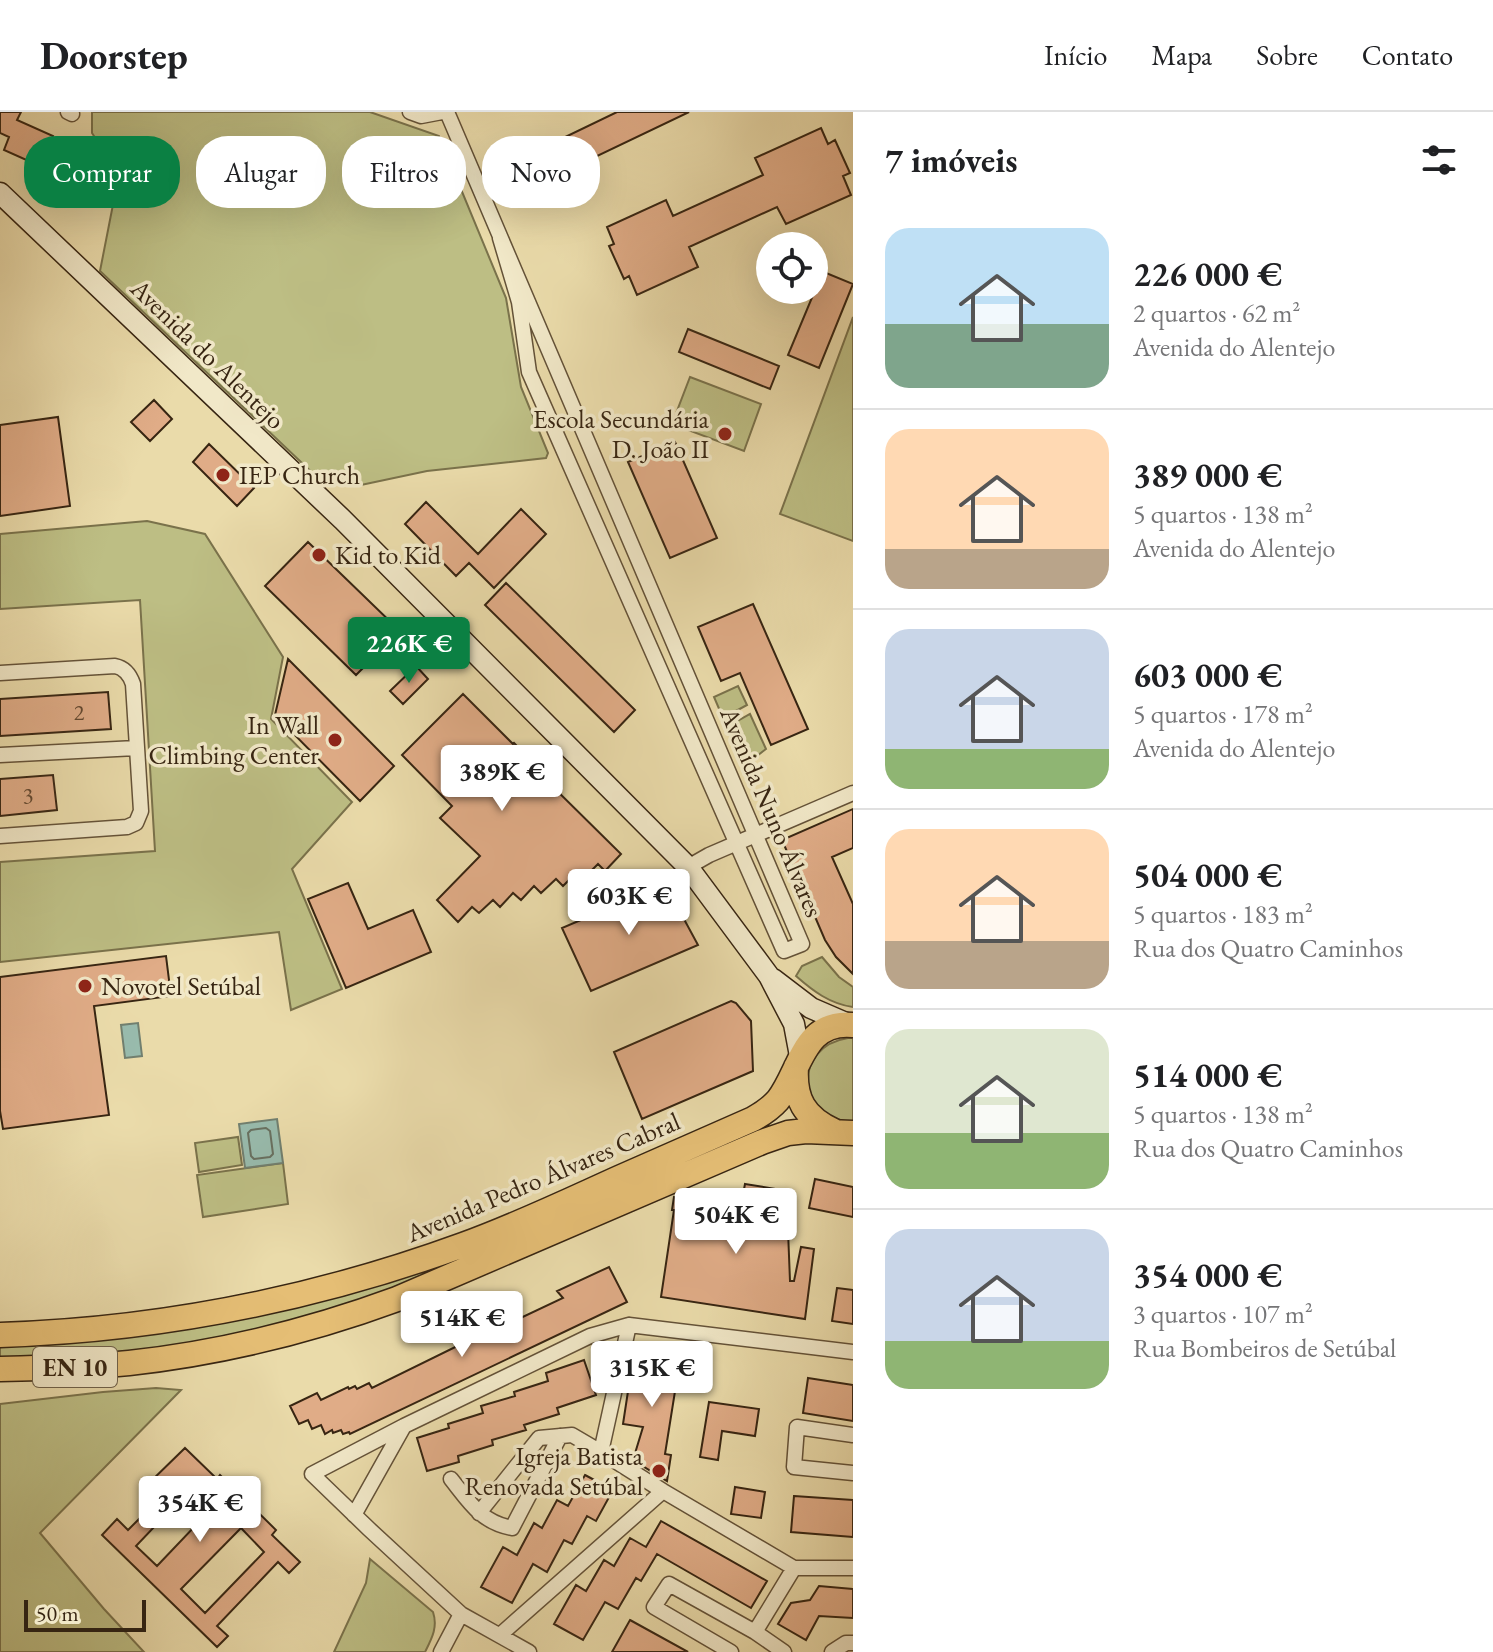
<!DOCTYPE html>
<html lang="pt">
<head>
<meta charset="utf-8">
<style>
  :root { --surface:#fff; --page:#f6f6f6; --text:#202124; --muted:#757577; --line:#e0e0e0; --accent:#0b8043 }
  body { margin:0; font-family:"EB Garamond",serif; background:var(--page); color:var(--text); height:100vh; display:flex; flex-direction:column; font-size:30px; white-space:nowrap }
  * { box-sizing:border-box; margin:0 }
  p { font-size:26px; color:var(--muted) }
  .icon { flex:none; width:44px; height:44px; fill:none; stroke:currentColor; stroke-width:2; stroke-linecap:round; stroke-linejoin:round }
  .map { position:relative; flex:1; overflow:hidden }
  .details { display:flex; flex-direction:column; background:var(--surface); width:640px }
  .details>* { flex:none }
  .guide { position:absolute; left:24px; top:24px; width:708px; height:72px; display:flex; gap:16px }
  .controls { position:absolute; left:756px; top:120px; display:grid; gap:16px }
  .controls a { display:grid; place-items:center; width:72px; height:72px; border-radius:50%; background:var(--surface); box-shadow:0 8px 32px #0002; font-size:40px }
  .scale { position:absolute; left:24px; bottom:20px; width:122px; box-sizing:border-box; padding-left:8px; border:4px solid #372512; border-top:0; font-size:22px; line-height:28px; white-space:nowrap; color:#372512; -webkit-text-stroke:6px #f1e8c8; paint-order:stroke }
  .price { position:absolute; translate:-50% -68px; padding:0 18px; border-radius:8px; background:#fff; color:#222; font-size:26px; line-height:52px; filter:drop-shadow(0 2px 4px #0008) }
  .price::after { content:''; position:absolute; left:50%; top:48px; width:24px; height:18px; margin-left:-12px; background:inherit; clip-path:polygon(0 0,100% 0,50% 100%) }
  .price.on { background:var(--accent); color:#fff }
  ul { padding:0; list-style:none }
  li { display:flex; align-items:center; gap:24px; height:200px; padding:0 32px }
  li+li { border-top:2px solid var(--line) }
  li span { display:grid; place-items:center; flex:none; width:224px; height:160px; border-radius:24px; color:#555 }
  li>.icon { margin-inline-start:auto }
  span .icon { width:96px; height:96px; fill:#fffc; stroke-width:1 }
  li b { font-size:34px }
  h2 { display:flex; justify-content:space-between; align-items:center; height:96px; padding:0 32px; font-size:34px }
  .pill { padding:0 28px; border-radius:32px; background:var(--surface); box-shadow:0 8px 32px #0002; font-size:28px; line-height:72px }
  .pill.on { background:var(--accent); color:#fff }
  header { display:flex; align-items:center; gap:48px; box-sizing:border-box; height:112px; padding:0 40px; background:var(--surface); border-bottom:2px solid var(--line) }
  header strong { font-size:38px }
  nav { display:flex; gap:44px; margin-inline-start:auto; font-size:28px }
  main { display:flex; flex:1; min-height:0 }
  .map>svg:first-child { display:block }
  .green { fill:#bdbe84; stroke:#7a724b; stroke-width:2 }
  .water { fill:#98bbad; stroke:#717f6f; stroke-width:2 }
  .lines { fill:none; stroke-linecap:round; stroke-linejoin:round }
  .shore { stroke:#687060; stroke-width:2 }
  .building { fill:#e0ac87; stroke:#372512; stroke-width:2; fill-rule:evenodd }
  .street-casing { stroke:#645238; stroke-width:17 }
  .secondary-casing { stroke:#372512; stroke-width:23 }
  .primary-casing { stroke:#372512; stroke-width:27 }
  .street { stroke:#f1e8c8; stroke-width:14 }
  .secondary { stroke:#f1e8c8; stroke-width:20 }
  .primary { stroke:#e5be75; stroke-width:24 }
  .poi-dot { fill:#8f2418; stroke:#f1e8c8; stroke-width:3 }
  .labels { text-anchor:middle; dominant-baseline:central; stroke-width:7; stroke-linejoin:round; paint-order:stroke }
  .number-label { font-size:22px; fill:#61472f }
  .shield { fill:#f1e8c8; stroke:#6f6049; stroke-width:2 }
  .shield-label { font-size:24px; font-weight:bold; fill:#372512 }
  .street-label { font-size:26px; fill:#372512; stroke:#f1e8c8 }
  .poi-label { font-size:26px; fill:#372512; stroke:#f1e8c8; text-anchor:end }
</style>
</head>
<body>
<header>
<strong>Doorstep</strong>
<nav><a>Início</a><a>Mapa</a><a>Sobre</a><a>Contato</a></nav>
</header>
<main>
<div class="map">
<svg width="853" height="1540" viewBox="0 0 853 1540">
  <rect width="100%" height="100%" fill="#eadbaa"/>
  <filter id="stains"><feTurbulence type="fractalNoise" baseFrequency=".0025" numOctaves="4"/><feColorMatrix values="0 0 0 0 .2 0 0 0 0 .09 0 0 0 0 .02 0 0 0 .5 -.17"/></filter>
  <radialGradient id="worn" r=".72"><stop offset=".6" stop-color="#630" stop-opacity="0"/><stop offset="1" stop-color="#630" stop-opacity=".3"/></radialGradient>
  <!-- green -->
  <path class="green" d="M92 0H370L439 24 506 186 521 275 548 341 546 346 427 359 361 373 322 370 100 159 119 62 92 21Z
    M853 205V429L780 402Z
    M690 265 761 292 744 339 672 312Z
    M147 409 205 422 283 545 271 607 352 690 292 757 342 877 291 898 279 820 0 850V750L155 739 140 488 0 497V422Z
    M738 574 747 593 723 606 714 585Z
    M750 602 766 637 744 654 727 615Z
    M822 845 839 865 853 875V895C830 892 813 879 796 864L802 854Z
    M848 926H853V1010C797 1007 791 935 848 926Z
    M238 1025 242 1053 199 1060 195 1031Z
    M283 1051 288 1092 203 1105 197 1063Z
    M484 1139 406 1172 321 1202 254 1220 136 1240 0 1248V1232Z
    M156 1276 181 1278 40 1421 104 1497 144 1540H0V1292L103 1280Z
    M370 1447 433 1500C438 1515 432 1526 425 1540H334L366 1471Z"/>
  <!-- water -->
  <path class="water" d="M138 911 142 944 125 946 121 913Z
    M277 1007 283 1051 245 1056 239 1012Z"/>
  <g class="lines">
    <!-- shore -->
    <path class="shore" d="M266 1016 270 1019 273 1042 270 1045 254 1047 251 1044 248 1021 251 1018Z"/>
  </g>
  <!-- building -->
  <path class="building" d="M0 0H21L17 8 53 24 48 36 83 53 69 83 34 67 40 54 4 38 9 25 0 21Z
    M617 0H689L545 69 532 41Z
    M821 16 828 32 835 28 850 61 843 64 851 83 786 112 777 95 689 135 698 155 637 183 629 164 624 167 609 134 614 132 607 115 666 88 673 104 763 63 755 46Z
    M814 156 853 172 819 256 788 243 816 176 814 172Z
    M688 217 779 254 770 277 679 240Z
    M154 288 172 307 150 329 131 310Z
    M58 305 70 394 0 404V313Z
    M675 330 717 426 670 446 628 350Z
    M209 332 254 376 237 394 193 350Z
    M426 390 478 442 521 397 546 422 494 476 469 451 456 464 405 412Z
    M308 430 400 519 356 563 265 474Z
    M506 471 635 598 614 620 485 493Z
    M753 492 808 617 771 633 740 561 721 569 698 515Z
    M288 547 394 654 360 689 275 603Z
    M416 554 428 567 403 592 390 579Z
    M108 580 111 617 0 624V587Z
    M463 582 513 632 514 631 545 663 543 665 621 742 605 759 598 752 583 767 577 760 563 774 556 767 541 781 534 774 521 788 513 781 500 795 493 788 479 801 472 795 458 810 437 788 480 744 440 706 452 694 402 643Z
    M53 663 57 698 0 704V667Z
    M853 697V736L832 745 853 792V862L836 845 825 828 782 728Z
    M348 771 368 817 413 798 431 840 346 876 308 787Z
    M665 772 698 833 591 879 562 816Z
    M166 844 171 884 94 894 109 1003 3 1017 0 999V865Z
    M731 889 736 891 751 909 753 959 642 1007 614 940Z
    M815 1067 853 1075V1105L809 1096Z
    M745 1072 776 1077 775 1091 787 1093 790 1169H794L801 1135 814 1137 805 1207 661 1185 674 1098H672L674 1085 690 1088V1084L741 1093Z
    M609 1155 627 1190 350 1322 349 1320 343 1322 341 1318 333 1321 332 1318 325 1322 321 1313 312 1317 308 1308 299 1312 290 1294 317 1281 321 1288 348 1275 349 1277 355 1274 357 1277 369 1271 372 1276 500 1213 510 1211 563 1186 557 1179Z
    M837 1176 853 1178V1212L832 1209Z
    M634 1240 680 1248 665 1342 671 1343 667 1369 633 1348 643 1315 623 1312Z
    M584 1248 596 1283 557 1296 559 1302 524 1313 526 1318 492 1328 493 1333 458 1344 459 1350 427 1359 417 1326 449 1316 448 1312 483 1301 481 1294 515 1284 514 1280 548 1269 546 1261Z
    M808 1266 853 1273V1309L803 1301Z
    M709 1290 759 1297 755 1324 722 1319 718 1348 700 1345Z
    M185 1336 217 1367 220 1363 276 1418 272 1423 300 1450 289 1461 278 1450 217 1514 228 1524 217 1535 102 1423 117 1407 128 1418 160 1386 147 1373ZM195 1372 216 1392 157 1454 136 1434ZM241 1416 264 1440 205 1501 181 1477Z
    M585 1363 613 1378 596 1409 587 1404 572 1432 564 1428 547 1460 533 1452 512 1491 481 1475 503 1435 517 1443 534 1411 542 1416 557 1388 568 1394Z
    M735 1375 765 1380 761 1406 731 1402Z
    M794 1384 853 1388V1425L791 1420Z
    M661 1409 767 1469 751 1496 657 1442 641 1469 636 1466 618 1497 605 1490 583 1528 554 1512 576 1473 586 1479 604 1448 614 1454 630 1426 646 1435Z
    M819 1474 853 1477V1506L819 1504 806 1528 778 1512 791 1491 810 1488Z
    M630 1508 688 1540H612Z"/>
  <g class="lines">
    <!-- street casing -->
    <g class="street-casing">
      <path id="street" d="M68 0 72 2
        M410 0 421 4 442 0
        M447 0 802 832 784 839 529 260 519 190 500 126
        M0 561 115 554C125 556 130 563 133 572L141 699 136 711 127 715 0 724
        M0 643 136 636
        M688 755 709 743 853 681
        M629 1213 601 1340 663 1379 794 1456H853
        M853 1323 797 1315 794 1355 853 1361
        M451 1367C470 1391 481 1410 512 1416L560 1324
        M479 1401 539 1326 572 1323 601 1340
        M354 1403 404 1314
        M755 1520 784 1540
        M500 1523 663 1379
        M441 1540 461 1502
        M529 1540 461 1502 369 1417 312 1362 404 1314 590 1224 629 1213 853 1240
        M731 1540 654 1495 669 1472 755 1520 794 1456
        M832 1540 846 1531H853"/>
    </g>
    <!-- secondary casing -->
    <g class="secondary-casing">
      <path id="secondary" d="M0 81 343 408 688 755 769 864 794 912 800 944
        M773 867 811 896 848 912"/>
    </g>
    <!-- primary casing -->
    <g class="primary-casing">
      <path id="primary" d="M796 955C794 987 804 1005 834 1019
        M0 1223C157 1218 315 1187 463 1133 516 1114 568 1089 619 1066 664 1046 708 1027 753 1007 762 1002 771 996 778 988 801 958 803 908 853 913
        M0 1257C43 1256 86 1255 129 1251 220 1241 310 1219 397 1187L762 1030 788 1021 806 1019 853 1021"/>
    </g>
    <!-- street -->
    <use href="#street" class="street"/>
    <!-- secondary -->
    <use href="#secondary" class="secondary"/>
    <!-- primary -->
    <use href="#primary" class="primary"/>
  </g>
  <!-- markers -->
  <g class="poi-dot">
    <circle cx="725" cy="322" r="8"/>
    <circle cx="223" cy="363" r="8"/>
    <circle cx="319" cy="443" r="8"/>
    <circle cx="335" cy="628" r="8"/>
    <circle cx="85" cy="874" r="8"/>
    <circle cx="659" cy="1359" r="8"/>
  </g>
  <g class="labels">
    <!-- number labels -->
    <g class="number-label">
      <text x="79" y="600">2</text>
      <text x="28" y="683">3</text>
    </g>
    <!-- shield labels -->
    <rect class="shield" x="33" y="1235" width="84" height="40" rx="6"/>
    <g class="shield-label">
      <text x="75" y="1255">EN 10</text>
    </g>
    <!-- street labels -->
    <g class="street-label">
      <text transform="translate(208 242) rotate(44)">Avenida do Alentejo</text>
      <text transform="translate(772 700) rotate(67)">Avenida Nuno Álvares</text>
      <text transform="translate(543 1065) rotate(-23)">Avenida Pedro Álvares Cabral</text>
    </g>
    <!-- poi labels -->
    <g class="poi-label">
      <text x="709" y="307">Escola Secundária<tspan x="709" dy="30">D. João II</tspan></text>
      <text x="239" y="363" text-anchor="start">IEP Church</text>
      <text x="335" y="443" text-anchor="start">Kid to Kid</text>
      <text x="319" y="613">In Wall<tspan x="319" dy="30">Climbing Center</tspan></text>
      <text x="101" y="874" text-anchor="start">Novotel Setúbal</text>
      <text x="643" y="1344">Igreja Batista<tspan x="643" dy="30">Renovada Setúbal</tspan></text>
    </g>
  </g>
  <rect width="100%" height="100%" filter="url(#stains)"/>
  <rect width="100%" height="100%" fill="url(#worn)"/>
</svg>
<div class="controls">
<a><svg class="icon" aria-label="locate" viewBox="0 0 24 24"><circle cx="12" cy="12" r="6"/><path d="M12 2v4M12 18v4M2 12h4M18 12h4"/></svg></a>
</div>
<div class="scale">50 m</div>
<b class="price on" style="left:409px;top:573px">226K €</b>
<b class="price" style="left:502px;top:701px">389K €</b>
<b class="price" style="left:629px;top:825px">603K €</b>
<b class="price" style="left:736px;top:1144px">504K €</b>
<b class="price" style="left:462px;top:1247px">514K €</b>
<b class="price" style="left:652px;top:1297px">315K €</b>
<b class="price" style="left:200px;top:1432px">354K €</b>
<div class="guide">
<a class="pill on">Comprar</a>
<a class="pill">Alugar</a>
<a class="pill">Filtros</a>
<a class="pill">Novo</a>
</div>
</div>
<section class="details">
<h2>7 imóveis<svg class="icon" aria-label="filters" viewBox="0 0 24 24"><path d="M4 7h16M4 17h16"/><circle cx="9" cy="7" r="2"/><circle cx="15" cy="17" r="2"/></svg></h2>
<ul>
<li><span style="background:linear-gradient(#bfe0f5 60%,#7fa58c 0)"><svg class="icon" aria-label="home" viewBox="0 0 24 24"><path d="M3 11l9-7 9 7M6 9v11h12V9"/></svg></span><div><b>226 000 €</b><p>2 quartos · 62 m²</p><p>Avenida do Alentejo</p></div></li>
<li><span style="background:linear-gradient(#ffd9b3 75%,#b9a48a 0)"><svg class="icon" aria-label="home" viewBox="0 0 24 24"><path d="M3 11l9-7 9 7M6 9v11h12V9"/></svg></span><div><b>389 000 €</b><p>5 quartos · 138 m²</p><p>Avenida do Alentejo</p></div></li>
<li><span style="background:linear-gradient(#c9d6e8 75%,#8fb573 0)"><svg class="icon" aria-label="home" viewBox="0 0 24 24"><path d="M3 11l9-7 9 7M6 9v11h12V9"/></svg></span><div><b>603 000 €</b><p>5 quartos · 178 m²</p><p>Avenida do Alentejo</p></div></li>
<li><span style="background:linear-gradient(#ffd9b3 70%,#b9a48a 0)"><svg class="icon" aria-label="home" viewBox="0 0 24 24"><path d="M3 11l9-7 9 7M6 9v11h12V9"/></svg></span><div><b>504 000 €</b><p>5 quartos · 183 m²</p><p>Rua dos Quatro Caminhos</p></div></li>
<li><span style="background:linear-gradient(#dfe7d0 65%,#8fb573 0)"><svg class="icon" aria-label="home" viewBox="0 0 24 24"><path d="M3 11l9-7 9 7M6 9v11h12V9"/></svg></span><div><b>514 000 €</b><p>5 quartos · 138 m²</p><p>Rua dos Quatro Caminhos</p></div></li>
<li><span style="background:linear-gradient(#c9d6e8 70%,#8fb573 0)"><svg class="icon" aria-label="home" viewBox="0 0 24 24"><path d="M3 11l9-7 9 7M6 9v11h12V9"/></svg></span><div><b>354 000 €</b><p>3 quartos · 107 m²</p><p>Rua Bombeiros de Setúbal</p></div></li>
</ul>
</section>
</main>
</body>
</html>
